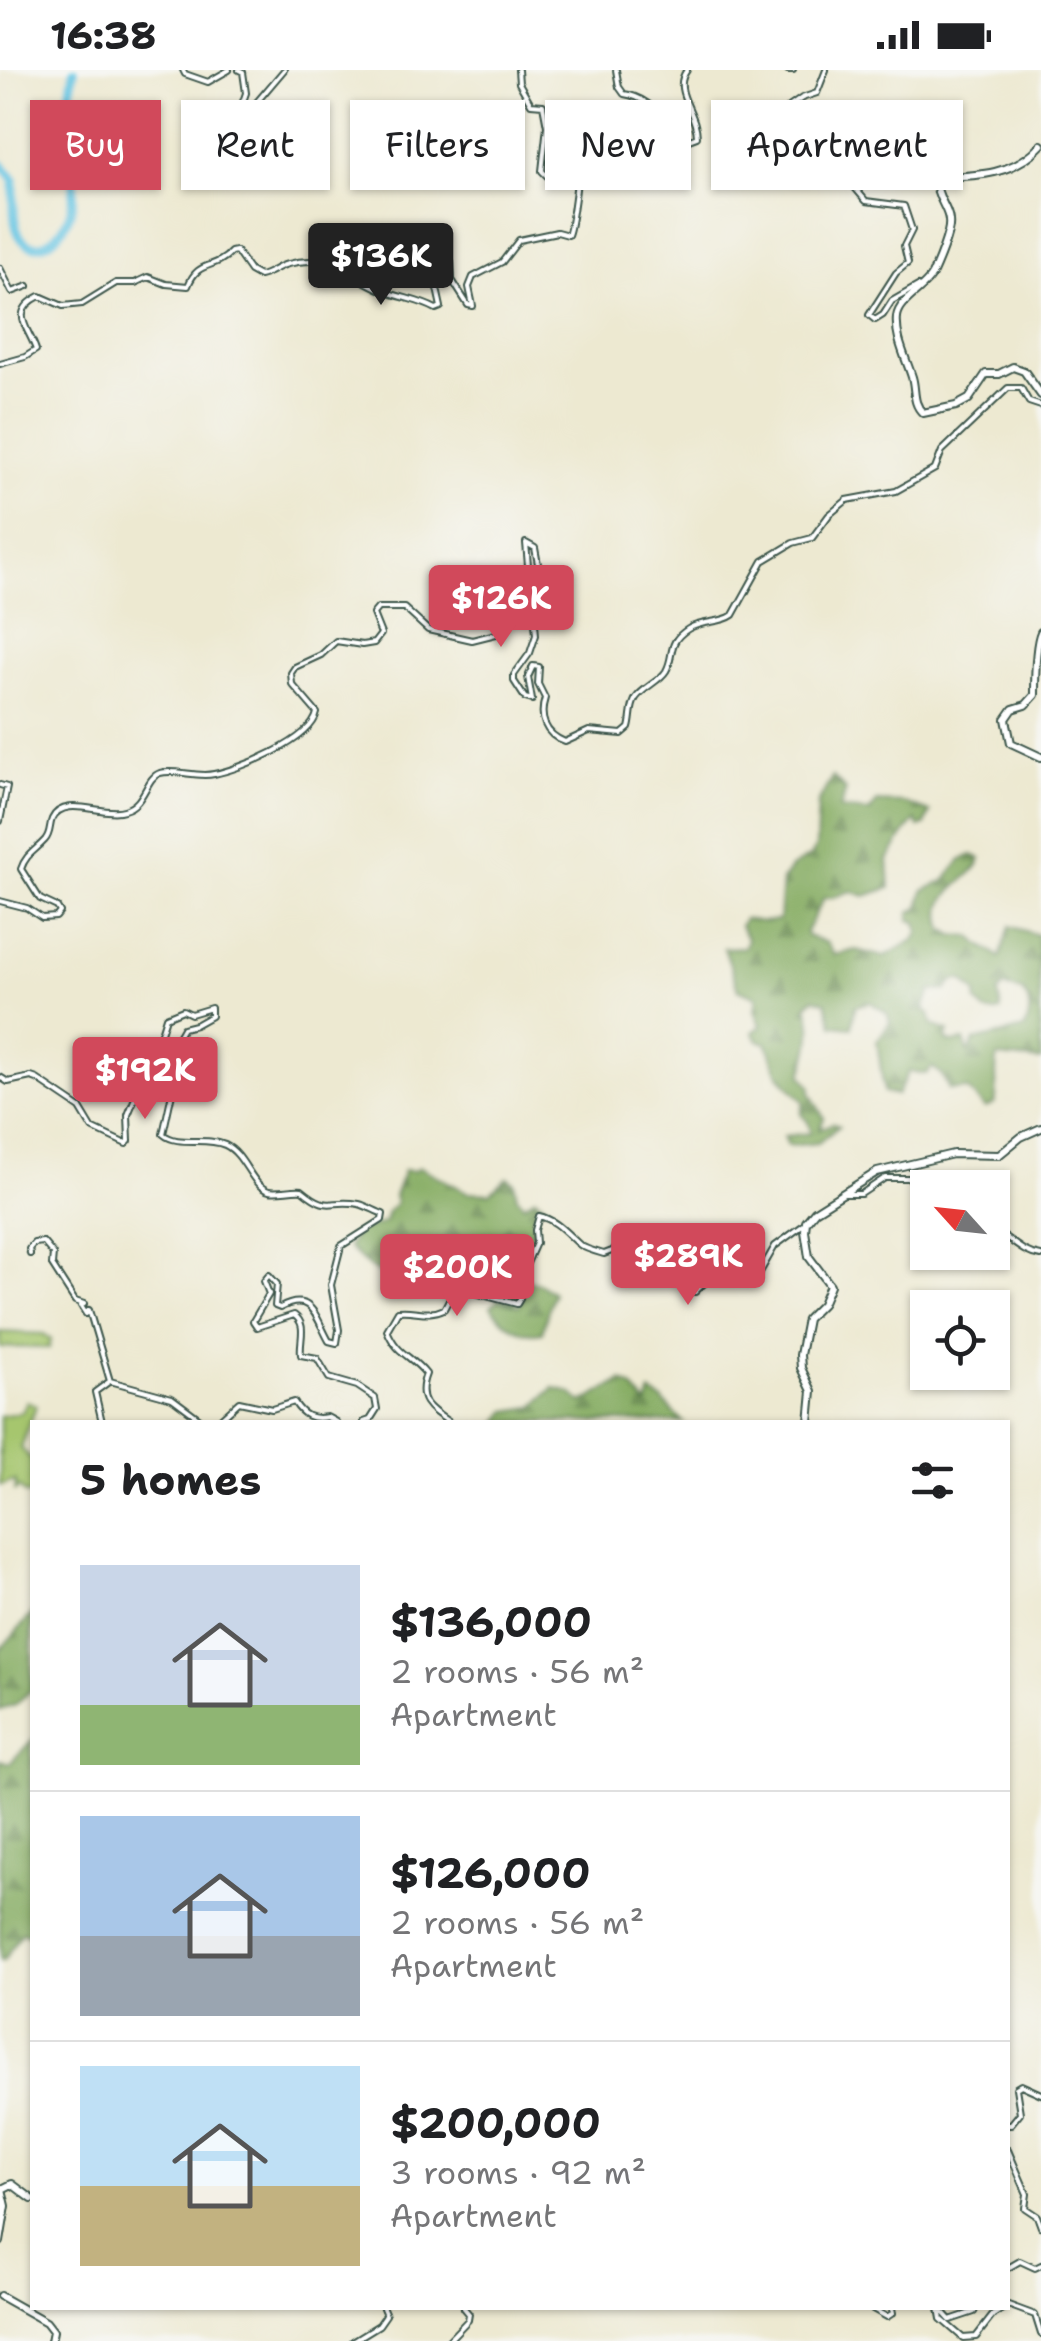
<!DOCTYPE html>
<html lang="en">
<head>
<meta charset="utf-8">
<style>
  :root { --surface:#fff; --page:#f6f6f6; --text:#202124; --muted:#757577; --line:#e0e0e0; --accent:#d1495b }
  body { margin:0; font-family:"Shantell Sans",sans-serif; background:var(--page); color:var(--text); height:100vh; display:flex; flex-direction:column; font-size:38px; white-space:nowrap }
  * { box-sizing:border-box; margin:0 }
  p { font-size:32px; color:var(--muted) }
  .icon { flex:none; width:55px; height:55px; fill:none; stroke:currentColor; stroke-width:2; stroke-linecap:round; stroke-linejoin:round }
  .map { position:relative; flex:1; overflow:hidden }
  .details { position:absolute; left:30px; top:1350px; width:980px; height:890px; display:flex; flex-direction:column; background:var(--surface); border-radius:0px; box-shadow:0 2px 8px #0004 }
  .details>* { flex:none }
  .top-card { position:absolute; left:30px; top:30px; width:982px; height:90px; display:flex; gap:20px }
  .needle { width:65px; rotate:297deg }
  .tools { position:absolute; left:910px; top:1100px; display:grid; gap:20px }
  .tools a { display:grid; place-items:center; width:100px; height:100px; border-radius:0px; background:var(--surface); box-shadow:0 2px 8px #0004; font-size:50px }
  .price { position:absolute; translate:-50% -85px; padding:0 22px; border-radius:10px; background:var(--accent); color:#fff; font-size:32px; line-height:65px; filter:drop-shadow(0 2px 5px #0008) }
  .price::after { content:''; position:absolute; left:50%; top:60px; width:30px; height:22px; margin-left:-15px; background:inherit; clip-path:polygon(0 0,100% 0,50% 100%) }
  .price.selected { background:#222; color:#fff }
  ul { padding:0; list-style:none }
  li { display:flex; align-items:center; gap:30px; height:250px; padding:0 50px }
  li+li { border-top:2px solid var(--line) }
  li span { display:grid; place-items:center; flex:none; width:280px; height:200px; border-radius:0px; color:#555 }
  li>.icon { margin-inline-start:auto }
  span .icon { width:120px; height:120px; fill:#fffc; stroke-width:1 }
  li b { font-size:42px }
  h2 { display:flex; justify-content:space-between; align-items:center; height:120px; padding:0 50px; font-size:42px }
  .tag { padding:0 35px; border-radius:0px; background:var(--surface); box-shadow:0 2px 8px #0004; font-size:35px; line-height:90px }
  .tag.selected { background:var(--accent); color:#fff }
  .status { display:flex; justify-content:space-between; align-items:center; height:70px; padding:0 50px; background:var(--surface); direction:ltr }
  .status svg { height:28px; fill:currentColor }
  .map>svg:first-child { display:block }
  .forest { fill:url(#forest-firs); stroke:#52744a; stroke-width:2.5; fill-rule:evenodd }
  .park { fill:#a6c66e; stroke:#628251; stroke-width:2.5 }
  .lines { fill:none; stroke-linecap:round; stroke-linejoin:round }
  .river { stroke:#64c4e2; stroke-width:9 }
  .street-casing { stroke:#3e574c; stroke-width:8 }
  .secondary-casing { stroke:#3e574c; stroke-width:10 }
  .street { stroke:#fff; stroke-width:4 }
  .secondary { stroke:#fff; stroke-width:6 }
</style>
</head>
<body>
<div class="status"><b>16:38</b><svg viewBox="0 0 49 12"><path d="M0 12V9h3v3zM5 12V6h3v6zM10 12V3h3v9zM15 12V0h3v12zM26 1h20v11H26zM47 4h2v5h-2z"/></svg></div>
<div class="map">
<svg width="1041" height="2271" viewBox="0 0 1041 2271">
  <defs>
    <pattern id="forest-firs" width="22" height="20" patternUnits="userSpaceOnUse" patternTransform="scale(2.5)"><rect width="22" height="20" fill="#84ab61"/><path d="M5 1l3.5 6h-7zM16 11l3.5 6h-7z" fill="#6b8c51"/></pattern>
  </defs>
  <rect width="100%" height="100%" fill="#f6f6f2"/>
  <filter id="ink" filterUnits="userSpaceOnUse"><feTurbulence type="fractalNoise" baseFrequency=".01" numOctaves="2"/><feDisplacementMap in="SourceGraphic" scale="20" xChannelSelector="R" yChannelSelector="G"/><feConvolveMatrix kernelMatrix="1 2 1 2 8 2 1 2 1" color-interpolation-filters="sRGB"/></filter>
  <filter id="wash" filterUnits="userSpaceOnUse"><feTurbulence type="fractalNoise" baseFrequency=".0048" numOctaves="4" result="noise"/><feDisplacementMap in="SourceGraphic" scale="40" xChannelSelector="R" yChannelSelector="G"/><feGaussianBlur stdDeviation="2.25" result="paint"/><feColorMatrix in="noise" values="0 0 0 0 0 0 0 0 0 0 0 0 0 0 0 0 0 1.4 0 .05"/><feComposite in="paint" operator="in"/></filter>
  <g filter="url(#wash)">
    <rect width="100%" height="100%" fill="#ede9d1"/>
    <!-- forest -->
    <path class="forest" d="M832 707 846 720 840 739 869 742 877 732 904 733 930 742 925 755 919 757 916 750 906 761 888 790 890 818 865 826 851 821 833 828H824L806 862 807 866 827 873 834 885 856 880 884 887 914 870 919 863 917 852 910 850V842L919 838 923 821 945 810 960 791 972 785 981 789C972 813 930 820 944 859L954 865 973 867C980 879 992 878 1000 888L1010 856 1038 865 1041 991 998 987C993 1003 999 1018 995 1033L985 1038 967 1019 949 1020 942 1005 932 997 926 1004 909 1001 897 1025 884 1022 877 971 890 952 887 943 870 932 855 936 852 957 833 955 826 932 814 928 807 936C816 960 809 982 802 1005L811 1016 810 1023 824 1048 819 1060 833 1053 839 1056 818 1073 788 1076 784 1066 811 1063 808 1052 801 1044 804 1032 780 1007 767 973 758 970 753 962 761 956 755 940 757 927 738 919 724 878 745 877 747 868 740 856 744 849 764 852 779 850 782 811 791 798 812 785 816 776 818 733ZM954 910H963L977 924 976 931 985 941 995 943 1001 940 998 923 1004 917 1023 921C1031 933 1031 947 1024 959L974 971 969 983 964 971 952 973 946 970 949 961 932 955 930 943 924 939 931 921 947 920Z
      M420 1097 467 1122 490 1123 507 1107 514 1112 517 1127 524 1135 535 1127 545 1135 532 1146 534 1168 518 1208 519 1230 515 1233 487 1222 470 1220 471 1215 481 1217 483 1212 449 1191C432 1192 431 1203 432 1217L426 1223 413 1209C378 1207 372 1201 348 1177L357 1162 385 1152 388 1141 396 1133 394 1126 404 1100 413 1101Z
      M522 1210 539 1213 553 1223 542 1262C522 1267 503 1253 491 1237L497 1230 519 1236 522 1230Z
      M622 1311 632 1317 647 1335 651 1323 662 1330 683 1352H498L507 1341 533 1337 554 1318 571 1323 582 1333Z
      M32 1544V1619L16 1635 0 1640V1580Z
      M32 1670V1867L22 1862 3 1891H0V1690L10 1693Z"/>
    <!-- park -->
    <path class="park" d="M0 1262 44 1264 51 1270 49 1278 0 1277Z
      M27 1331 36 1336 21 1378 32 1390V1424H25L20 1418 15 1421 16 1411 0 1415V1346L22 1342Z"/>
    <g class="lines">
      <!-- river -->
      <path class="river" d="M0 93 14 109C15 127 9 164 28 174 35 178 44 175 50 171 89 144 69 78 69 38 69 26 72 13 74 0"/>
    </g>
  </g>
  <g filter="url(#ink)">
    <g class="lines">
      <!-- street casing -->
      <g class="street-casing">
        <path id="street" d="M183 0 185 4 208 12 229 0
          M239 0 243 2 246 23 240 40 242 47 250 48V40L284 0
          M616 0 619 17 624 24C654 28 665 55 689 70L697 67C697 41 671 21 687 0
          M788 0H793
          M826 0 817 23 802 28 789 37 786 53 800 69 805 91 825 107 849 111 866 131 904 136 912 160 904 176 908 193 896 203 869 245 875 250 883 245 892 231 918 216
          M0 198 12 222 28 216
          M0 294 25 287 36 280C29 258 8 242 40 226L63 236 82 234 116 213H135L148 207 166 214 188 216C198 189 214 201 231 182L236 181 250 201 259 206C270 204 278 196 288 194 332 182 349 207 384 221 401 228 420 230 436 239L441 237 433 200 442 190 451 192 452 210 468 235 473 236 469 217 473 207 502 192 519 170 557 162 568 165C571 159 577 116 577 106L573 102 547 106 542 101 547 56 543 35 531 34 519 13 518 0
          M0 715 7 717 0 751
          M0 831 27 838 42 848 56 847 60 842 57 837 40 829 21 799C26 784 35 781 45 770 51 763 49 756 52 749 64 724 104 747 124 740 146 734 145 708 160 703 177 699 197 708 214 704 240 699 311 671 317 643L292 614 291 603 295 597 321 585 336 571 362 575 374 573 381 564 373 544 378 538H404L428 560 472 570 504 562C519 536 491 537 529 507L526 473 535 478 540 505 533 531 536 565 530 583 514 605V611L525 628 532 630 528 607 533 596 539 597 538 614 545 628C539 647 544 664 565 672L589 661 622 664 629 658C632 648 630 637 636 628 644 617 660 611 666 601 675 585 666 573 688 559 702 550 721 554 733 545L763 491 793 473 812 468 829 445 847 430 896 421 935 399 942 381 1008 318H1021L1029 332 1041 336
          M0 1007 8 1012 31 1007 37 1009 80 1038 92 1058 126 1074 129 1071 128 1045 137 1023 122 999 127 990 155 982 166 947 183 940 191 944 211 938V946L195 955 183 958 179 965V994L169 1011 172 1023 163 1064C178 1077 205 1066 225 1075 245 1084 251 1116 269 1121 278 1123 291 1119 302 1120 331 1144 329 1128 359 1134 367 1136 375 1141 383 1144L382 1150 341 1176 331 1215 339 1260 337 1273 329 1271C315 1246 312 1221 280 1238L275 1236 277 1214 269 1205 264 1211 269 1224 253 1251 257 1257 294 1245C308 1255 299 1270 301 1285L317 1288 329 1308 357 1316 375 1328 377 1339 370 1350 364 1352
          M843 1124H861L885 1108H909L925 1114 949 1107 962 1118
          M992 1159C1011 1168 1020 1183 1041 1186
          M30 1184 29 1179 34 1173 43 1172 53 1184 52 1195 75 1231 84 1234 81 1236 86 1244 89 1240 110 1311 172 1328 204 1352
          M102 1352 95 1322 110 1311
          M217 1352 239 1332 272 1339 294 1332C303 1346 311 1350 327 1347L336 1352
          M449 1352C428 1338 416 1330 426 1304 411 1285 397 1285 387 1260L398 1241C415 1239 428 1247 444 1239L455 1218 517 1234 520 1229V1209L536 1173 535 1160 539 1146C557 1150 567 1164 580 1175 585 1179 597 1182 604 1184L617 1179 654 1180C662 1198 675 1217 695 1222L724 1194 759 1204 775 1176 805 1154
          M1008 2054H1011L1020 2043 1016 2018 1021 2015 1041 2024
          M1008 2080 1027 2124 1025 2138 1037 2146 1041 2157
          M1008 2198 1020 2191 1035 2198 1041 2195
          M1008 2235 1035 2245 1041 2264
          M871 2238 887 2247 893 2243 892 2238
          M939 2238 941 2249 963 2268 976 2267 993 2245 1004 2238
          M940 2239 950 2250 974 2242 976 2238
          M353 2271 379 2255 386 2245 383 2238
          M448 2271 468 2250 469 2244 464 2238"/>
      </g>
      <!-- secondary casing -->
      <g class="secondary-casing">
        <path id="secondary" d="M1041 75C1014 105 979 106 941 107L936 111C936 131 954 141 948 162 945 174 937 194 932 205 924 220 899 230 897 247 895 268 906 288 912 307 916 320 912 333 923 343L956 336 969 329 986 304H999L1013 297 1024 301 1041 325
          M1041 562C1035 575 1035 608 1035 625L1026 635 1013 639 1006 649 1011 673 1041 687
          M809 1352 812 1321 801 1298 800 1285 807 1249 822 1234 830 1215 809 1187 805 1161 806 1152 815 1141 877 1102 953 1084 999 1085 1021 1067 1041 1058
          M0 2172 6 2136 2 2119 12 2114 32 2129
          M0 2226 46 2252 53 2261 51 2271"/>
      </g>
      <!-- street -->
      <use href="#street" class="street"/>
      <!-- secondary -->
      <use href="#secondary" class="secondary"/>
    </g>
  </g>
</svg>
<div class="tools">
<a><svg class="needle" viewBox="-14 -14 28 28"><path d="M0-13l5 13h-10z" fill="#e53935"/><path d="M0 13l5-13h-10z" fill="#757577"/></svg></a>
<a><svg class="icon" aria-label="locate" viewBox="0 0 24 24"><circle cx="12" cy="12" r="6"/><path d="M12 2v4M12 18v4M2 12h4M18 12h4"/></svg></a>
</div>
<b class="price selected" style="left:381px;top:238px">$136K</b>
<b class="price" style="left:501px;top:580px">$126K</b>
<b class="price" style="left:145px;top:1052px">$192K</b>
<b class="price" style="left:688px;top:1238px">$289K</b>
<b class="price" style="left:457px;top:1249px">$200K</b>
<div class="top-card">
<a class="tag selected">Buy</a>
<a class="tag">Rent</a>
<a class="tag">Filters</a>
<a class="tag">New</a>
<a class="tag">Apartment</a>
</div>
<section class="details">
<h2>5 homes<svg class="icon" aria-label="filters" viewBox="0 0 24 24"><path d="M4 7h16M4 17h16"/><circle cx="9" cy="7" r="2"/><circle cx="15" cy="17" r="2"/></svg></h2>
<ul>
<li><span style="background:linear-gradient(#c9d6e8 70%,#8fb573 0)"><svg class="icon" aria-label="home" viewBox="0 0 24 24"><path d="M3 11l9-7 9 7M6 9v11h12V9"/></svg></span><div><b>$136,000</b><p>2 rooms · 56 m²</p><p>Apartment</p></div></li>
<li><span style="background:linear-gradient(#a9c7e8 60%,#9aa5b1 0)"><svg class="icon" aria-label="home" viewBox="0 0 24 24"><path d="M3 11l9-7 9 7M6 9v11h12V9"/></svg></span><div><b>$126,000</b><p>2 rooms · 56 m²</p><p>Apartment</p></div></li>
<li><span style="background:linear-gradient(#bfe0f5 60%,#c2b280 0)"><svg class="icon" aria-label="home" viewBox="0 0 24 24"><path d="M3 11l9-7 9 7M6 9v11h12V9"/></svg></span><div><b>$200,000</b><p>3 rooms · 92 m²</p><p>Apartment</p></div></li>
</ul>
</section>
</div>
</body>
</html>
